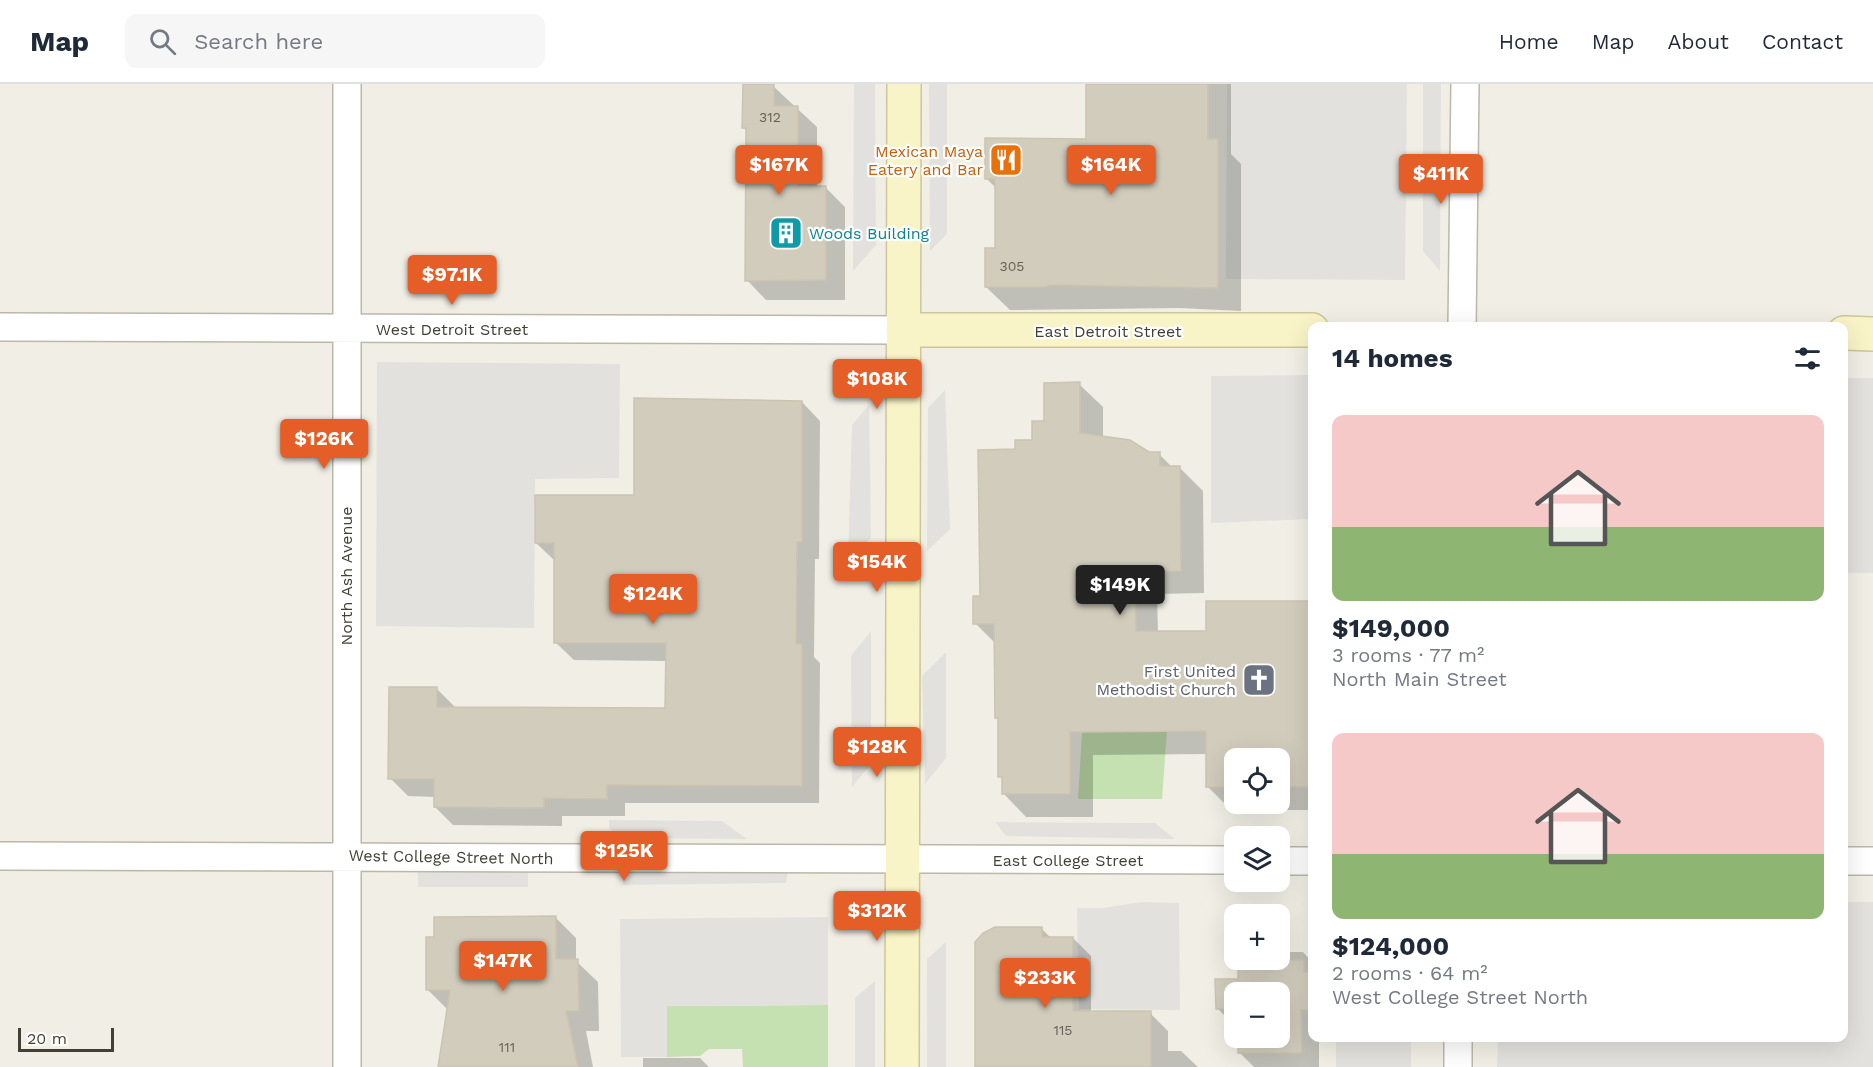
<!DOCTYPE html>
<html lang="en">
<head>
<meta charset="utf-8">
<style>
  :root { --surface:#fff; --page:#f6f6f7; --text:#1f2937; --muted:#747a83; --line:#e0e1e3; --accent:#e55e28 }
  body { margin:0; font-family:"Work Sans",sans-serif; background:var(--page); color:var(--text); height:100vh; display:flex; flex-direction:column; font-size:22px; white-space:nowrap }
  * { box-sizing:border-box; margin:0 }
  p { font-size:20px; color:var(--muted) }
  .icon { flex:none; width:33px; height:33px; fill:none; stroke:currentColor; stroke-width:2; stroke-linecap:round; stroke-linejoin:round }
  .map { position:relative; flex:1; overflow:hidden }
  .sheet { position:absolute; left:1308px; top:238px; width:540px; height:720px; display:flex; flex-direction:column; background:var(--surface); border-radius:12px; box-shadow:0 6px 24px #0002 }
  .sheet>* { flex:none }
  .buttons { position:absolute; left:1224px; top:664px; display:grid; gap:12px }
  .buttons a { display:grid; place-items:center; width:66px; height:66px; border-radius:12px; background:var(--surface); box-shadow:0 6px 24px #0002; font-size:30px }
  .scale { position:absolute; left:18px; bottom:15px; width:96px; box-sizing:border-box; padding-left:6px; border:3px solid #423f35; border-top:0; font-size:16px; line-height:21px; white-space:nowrap; color:#423f35; -webkit-text-stroke:4px #fff; paint-order:stroke }
  .price { position:absolute; translate:-50% -51px; padding:0 14px; border-radius:6px; background:var(--accent); color:#fff; font-size:20px; line-height:39px; filter:drop-shadow(0 2px 3px #0008) }
  .price::after { content:''; position:absolute; left:50%; top:36px; width:18px; height:14px; margin-left:-9px; background:inherit; clip-path:polygon(0 0,100% 0,50% 100%) }
  .price.on { background:#222; color:#fff }
  ul { padding:0; list-style:none }
  li { display:grid; align-content:center; gap:12px; height:318px; padding:0 24px }
  li span { display:grid; place-items:center; height:186px; border-radius:12px; color:#555 }
  li>.icon { margin-inline-start:auto }
  span .icon { width:108px; height:108px; fill:#fffc; stroke-width:1 }
  li b { font-size:26px }
  h2 { display:flex; justify-content:space-between; align-items:center; height:72px; padding:0 24px; font-size:26px }
  header { display:flex; align-items:center; gap:36px; box-sizing:border-box; height:84px; padding:0 30px; background:var(--surface); border-bottom:2px solid var(--line) }
  header strong { font-size:28px }
  nav { display:flex; gap:33px; margin-inline-start:auto; font-size:21px }
  .search { width:420px; height:54px; background:var(--page); display:flex; align-items:center; gap:15px; box-sizing:border-box; padding:0 21px; border-radius:12px; color:var(--muted); font-size:22px }
  .map>svg:first-child { display:block }
  .green { fill:#c5e1b1 }
  .parking { fill:#e2e1dd }
  .shadow { fill:#0003; fill-rule:evenodd }
  .building { fill:#d1ccbc; stroke:#cbc4b0; stroke-width:1.5 }
  .lines { fill:none; stroke-linecap:round; stroke-linejoin:round }
  .street-casing { stroke:#bbb7a9; stroke-width:30 }
  .secondary-casing { stroke:#ccc698; stroke-width:36 }
  .street { stroke:#fff; stroke-width:27 }
  .secondary { stroke:#f9f4c7; stroke-width:33 }
  .labels { text-anchor:middle; dominant-baseline:central; stroke-width:4.5; stroke-linejoin:round; paint-order:stroke }
  .number-label { font-size:14px; fill:#666257 }
  .food-label { font-size:16px; fill:#c56008; stroke:#fff; text-anchor:end }
  .culture-label { font-size:16px; fill:#0d838f; stroke:#fff; text-anchor:start }
  .street-label { font-size:16px; fill:#423f35; stroke:#fff }
  .worship-label { font-size:16px; fill:#5b616d; stroke:#fff; text-anchor:end }
</style>
</head>
<body>
<header>
<strong>Map</strong>
<div class="search"><svg class="icon" aria-label="search" viewBox="0 0 24 24"><circle cx="10" cy="10" r="6"/><path d="M15 15l6 6"/></svg>Search here</div>
<nav><a>Home</a><a>Map</a><a>About</a><a>Contact</a></nav>
</header>
<div class="map">
<svg width="1873" height="983" viewBox="0 0 1873 983">
  <rect width="100%" height="100%" fill="#f1efe5"/>
  <!-- green -->
  <path class="green" d="M1167 647 1162 715H1078L1082 648Z
    M828 921V983H743L742 965H709L700 972 667 973 666 922Z"/>
  <!-- parking -->
  <path class="parking" d="M854 0H875L876 161 853 187Z
    M929 0H947V150L930 167Z
    M1227 0H1407L1405 196 1226 195Z
    M1423 0H1441L1440 187 1423 167Z
    M377 278 620 280 619 394 535 395 534 544 376 542Z
    M1312 291V435L1211 439V292Z
    M1844 294H1873V489H1844Z
    M945 306 950 445 927 467 928 324Z
    M869 321 871 454 848 476 852 341Z
    M871 547V680L852 703 851 572Z
    M946 568V674L925 700 922 592Z
    M609 736 722 737 747 755 619 754 609 744Z
    M995 738 1155 739 1175 755 1006 752Z
    M528 786V803H418V787Z
    M788 786 786 799 623 801V787Z
    M1142 818 1179 819 1180 926 1079 925 1077 824H1103Z
    M1844 818H1873V983H1497L1498 954H1844Z
    M828 833V921L667 922V973H621L620 835Z
    M946 858V983H927V875Z
    M875 897V983H855V914Z
    M1340 954H1411V983H1336V958Z"/>
  <!-- shadow -->
  <path class="shadow" d="M1088 0H1231V70L1241 80V227L1179 224 1010 226 986 203 997 166V105L987 95 1088 56Z
    M773 2 817 43V103H825L845 123V216H766L747 196V47L743 43Z
    M1079 300 1103 323V354L1149 370H1159L1173 384H1180L1203 407 1204 509 1157 510 1158 549 1208 548V518L1312 519V726H1231L1208 703V670L1093 671V733H1026L1003 709V696L1000 692V636L997 633 996 560 975 539 1017 367 1033 358ZM1234 675H1280V720H1234Z
    M802 318 820 337 819 475H815L814 573 820 579 819 719H625V732H562V742L453 741 435 723V713L408 712 390 694 437 605 455 623 667 625V577L574 576 555 558V477L536 459 635 413Z
    M556 834 576 854V877L598 898 599 947H586L593 983H439L449 927 428 906Z
    M1042 845 1051 854H1073L1091 872V929H1150L1168 947V967H1181L1198 983H976Z
    M1280 868H1303L1312 878V954H1319V983H1254L1240 969 1239 954H1280V909H1234V941L1217 924 1239 897V876H1280Z
    M643 974H700L709 983H643Z"/>
  <!-- building -->
  <path class="building" d="M743 0H774V22H798V102H826V196L745 197 746 44H742Z
    M1086 0H1208V55H1218V204L1048 201V203H985V164H995V95H985V54L1086 55Z
    M1080 298V349L1130 356 1149 368H1160V382H1180L1181 487 1135 488 1136 547H1206V517H1312V703H1280V675H1234V703H1206V647L1070 648V710H1002V693H998V634H995L994 540H973V512H980L978 366 1015 365V356H1032V337H1044V299Z
    M634 314 802 317V458H797L796 560H802V702L607 701V715L544 714V724L434 723V695H388L389 603H437V623L665 624 666 559H554V459H535V411H634Z
    M556 832V875H578L579 927H566L578 983H438L450 906H426V853H434V833Z
    M995 843H1042V853H1073V927H1151V983H975V858L983 849Z
    M1238 876H1304V888H1312V926H1301L1302 969H1238V954H1280V909H1234V925H1216L1215 895H1238Z"/>
  <g class="lines">
    <!-- street casing -->
    <g class="street-casing">
      <path id="street" d="M347 0V983
        M0 243 903 246
        M1462 243 1465 0
        M0 772 1234 776
        M1280 777H1312
        M1844 777H1873
        M1458 954V983"/>
    </g>
    <!-- secondary casing -->
    <g class="secondary-casing">
      <path id="secondary" d="M903 246H1312
        M1844 249 1873 250
        M902 983 904 0"/>
    </g>
    <!-- street -->
    <use href="#street" class="street"/>
    <!-- secondary -->
    <use href="#secondary" class="secondary"/>
  </g>
  <!-- icons -->
  <defs>
    <g id="restaurant-square" transform="scale(1.725)"><rect x="-9" y="-9" width="18" height="18" rx="4" fill="#e8710a" stroke="#fff"/><path d="M-5-6h1v4h1v-4h1v4h1v-4h1v5L-1.5 .5V6h-2V.5L-5-1ZM5-6V6H3V1.5H1.5Q1.5-4 5-6Z" fill="#fff"/></g>
    <g id="building-square" transform="scale(1.725)"><rect x="-9" y="-9" width="18" height="18" rx="4" fill="#0f9aa8" stroke="#fff"/><path d="M-4-6H4V6H1V3H-1V6H-4ZM-2.5-4.3h1.7v1.8h-1.7ZM.8-4.3h1.7v1.8H.8ZM-2.5-1h1.7V.8h-1.7ZM.8-1h1.7V.8H.8Z" fill="#fff"/></g>
    <g id="church-square" transform="scale(1.725)"><rect x="-9" y="-9" width="18" height="18" rx="4" fill="#6b7280" stroke="#fff"/><path d="M-1.2-6h2.4v3.5h3.3v2.4h-3.3V6h-2.4V-.1h-3.3v-2.4h3.3Z" fill="#fff"/></g>
  </defs>
  <g fill-rule="evenodd">
    <use href="#restaurant-square" x="1006" y="76"/>
    <use href="#building-square" x="786" y="149"/>
    <use href="#church-square" x="1259" y="596"/>
  </g>
  <g class="labels">
    <!-- number labels -->
    <g class="number-label">
      <text x="770" y="33">312</text>
      <text x="1012" y="182">305</text>
      <text x="1063" y="946">115</text>
      <text x="507" y="963">111</text>
    </g>
    <!-- food labels -->
    <g class="food-label">
      <text x="983" y="67">Mexican Maya<tspan x="983" dy="18">Eatery and Bar</tspan></text>
    </g>
    <!-- culture labels -->
    <g class="culture-label">
      <text x="809" y="149">Woods Building</text>
    </g>
    <!-- street labels -->
    <g class="street-label">
      <text x="452" y="245">West Detroit Street</text>
      <text x="1108" y="247">East Detroit Street</text>
      <text transform="translate(346 492) rotate(-90)">North Ash Avenue</text>
      <text transform="translate(451 773) rotate(1)">West College Street North</text>
      <text x="1068" y="776">East College Street</text>
    </g>
    <!-- worship labels -->
    <g class="worship-label">
      <text x="1236" y="587">First United<tspan x="1236" dy="18">Methodist Church</tspan></text>
    </g>
  </g>
</svg>
<div class="buttons">
<a><svg class="icon" aria-label="locate" viewBox="0 0 24 24"><circle cx="12" cy="12" r="6"/><path d="M12 2v4M12 18v4M2 12h4M18 12h4"/></svg></a>
<a><svg class="icon" aria-label="layers" viewBox="0 0 24 24"><path d="M12 4l9 5-9 5-9-5zM3 14l9 5 9-5"/></svg></a>
<a>+</a>
<a>−</a>
</div>
<div class="scale">20 m</div>
<b class="price" style="left:779px;top:112px">$167K</b>
<b class="price" style="left:1111px;top:112px">$164K</b>
<b class="price" style="left:1441px;top:121px">$411K</b>
<b class="price" style="left:452px;top:222px">$97.1K</b>
<b class="price" style="left:877px;top:326px">$108K</b>
<b class="price" style="left:324px;top:386px">$126K</b>
<b class="price" style="left:877px;top:509px">$154K</b>
<b class="price on" style="left:1120px;top:532px">$149K</b>
<b class="price" style="left:653px;top:541px">$124K</b>
<b class="price" style="left:877px;top:694px">$128K</b>
<b class="price" style="left:624px;top:798px">$125K</b>
<b class="price" style="left:877px;top:858px">$312K</b>
<b class="price" style="left:503px;top:908px">$147K</b>
<b class="price" style="left:1045px;top:925px">$233K</b>
<section class="sheet">
<h2>14 homes<svg class="icon" aria-label="filters" viewBox="0 0 24 24"><path d="M4 7h16M4 17h16"/><circle cx="9" cy="7" r="2"/><circle cx="15" cy="17" r="2"/></svg></h2>
<ul>
<li><span style="background:linear-gradient(#f6c9c9 60%,#8fb573 0)"><svg class="icon" aria-label="home" viewBox="0 0 24 24"><path d="M3 11l9-7 9 7M6 9v11h12V9"/></svg></span><div><b>$149,000</b><p>3 rooms · 77 m²</p><p>North Main Street</p></div></li>
<li><span style="background:linear-gradient(#f6c9c9 65%,#8fb573 0)"><svg class="icon" aria-label="home" viewBox="0 0 24 24"><path d="M3 11l9-7 9 7M6 9v11h12V9"/></svg></span><div><b>$124,000</b><p>2 rooms · 64 m²</p><p>West College Street North</p></div></li>
</ul>
</section>
</div>
</body>
</html>
